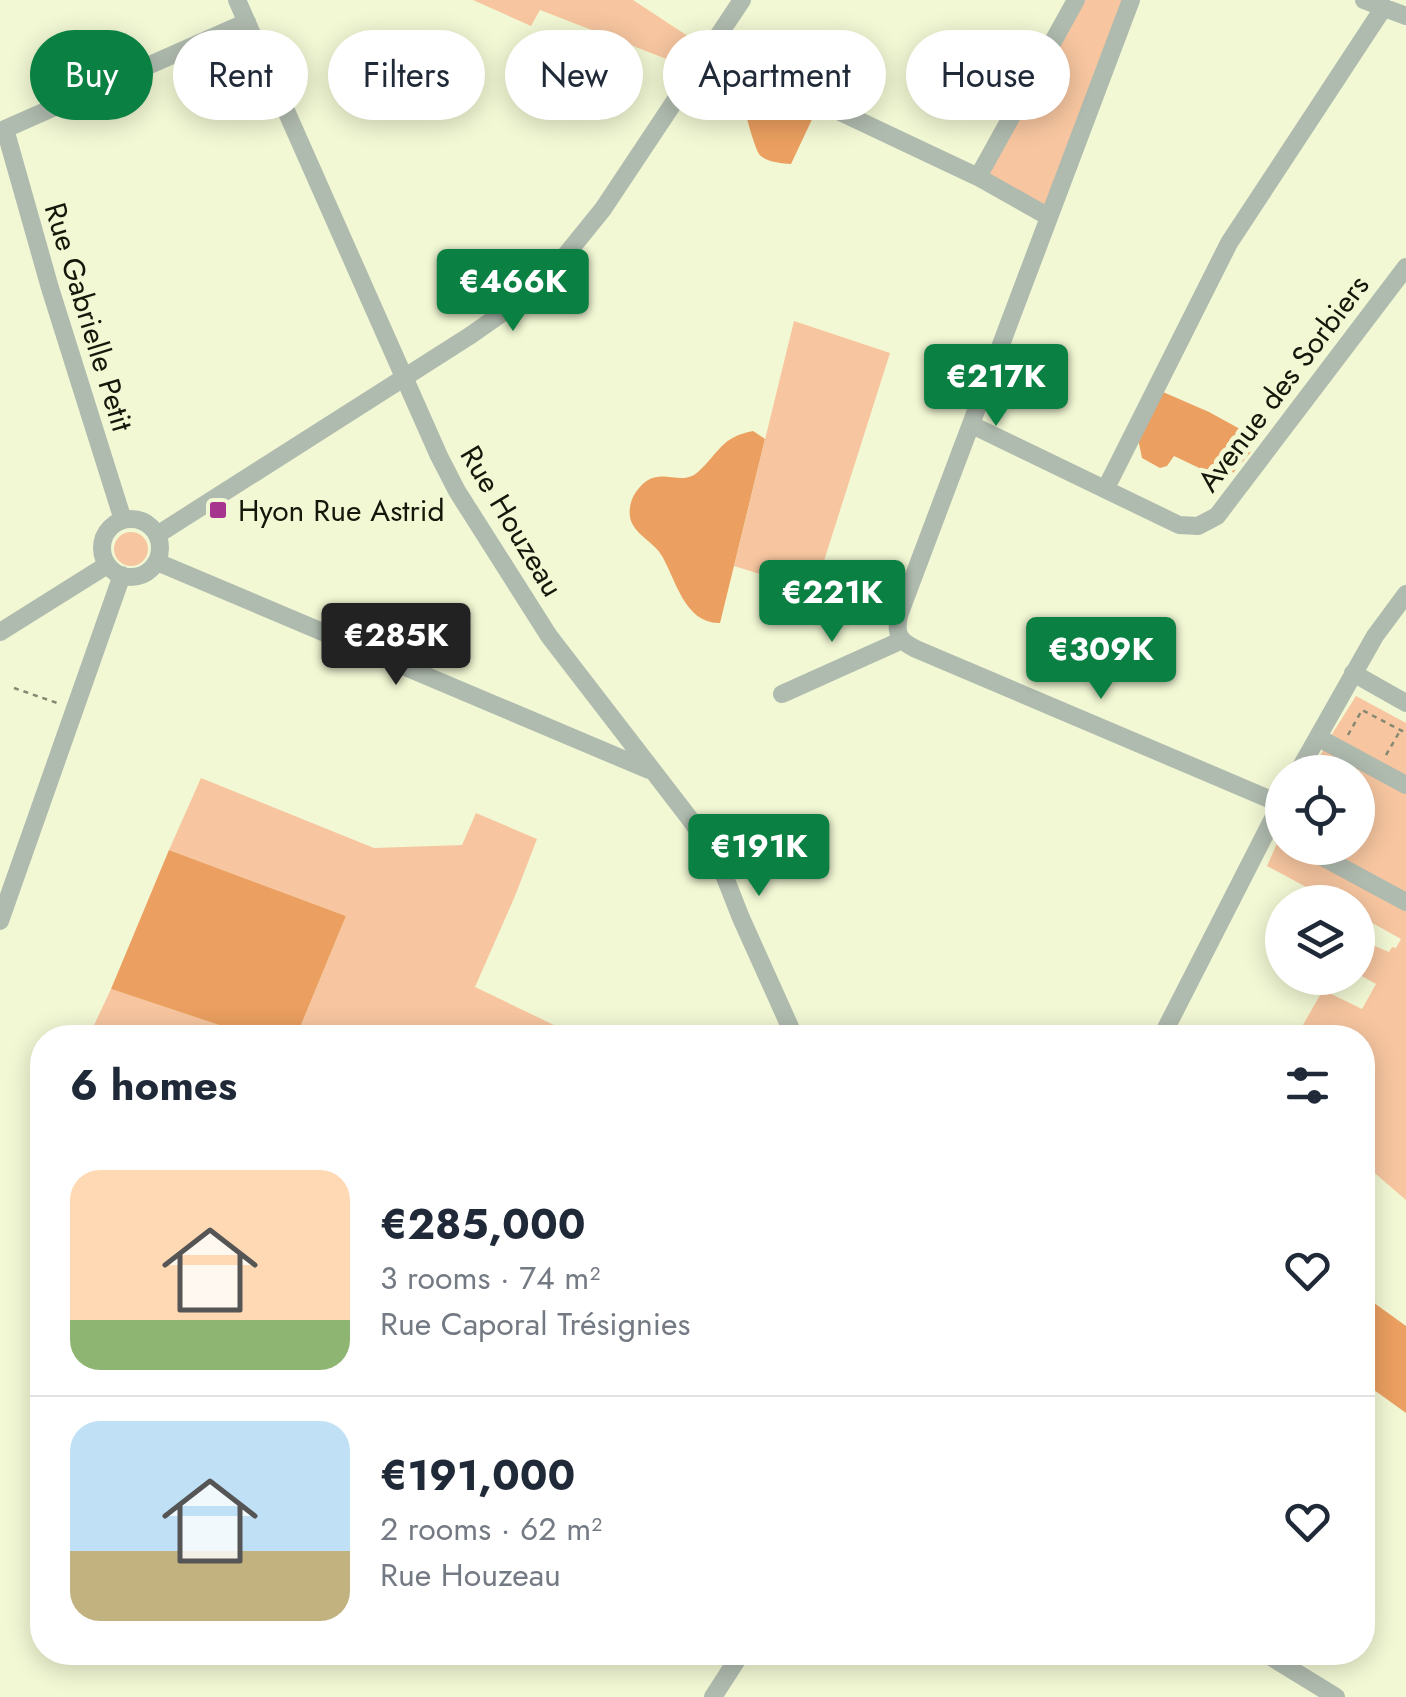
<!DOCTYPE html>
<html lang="en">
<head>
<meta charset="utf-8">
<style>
  :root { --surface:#fff; --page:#f6f6f7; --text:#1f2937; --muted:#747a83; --line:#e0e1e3; --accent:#0b8043 }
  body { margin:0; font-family:Jost,sans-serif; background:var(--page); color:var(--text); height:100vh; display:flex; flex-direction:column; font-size:38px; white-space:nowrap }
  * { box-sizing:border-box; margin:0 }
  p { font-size:32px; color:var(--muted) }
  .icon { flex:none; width:55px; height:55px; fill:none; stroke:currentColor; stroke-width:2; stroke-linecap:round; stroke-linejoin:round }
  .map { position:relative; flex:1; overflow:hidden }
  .side { position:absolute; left:30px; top:1025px; width:1345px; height:640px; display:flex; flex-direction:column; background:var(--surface); border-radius:40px; box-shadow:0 5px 25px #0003 }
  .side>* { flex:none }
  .hud { position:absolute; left:30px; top:30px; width:1348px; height:90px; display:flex; gap:20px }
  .buttons { position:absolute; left:1265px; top:755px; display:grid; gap:20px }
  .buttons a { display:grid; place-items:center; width:110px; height:110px; border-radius:50%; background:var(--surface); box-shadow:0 5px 25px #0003; font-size:50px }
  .price { position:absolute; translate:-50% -85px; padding:0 22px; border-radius:10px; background:var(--accent); color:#fff; font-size:32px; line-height:65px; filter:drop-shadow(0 2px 5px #0008) }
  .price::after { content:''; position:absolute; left:50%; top:60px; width:30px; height:22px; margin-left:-15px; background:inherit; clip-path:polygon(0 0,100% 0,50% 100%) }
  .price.current { background:#222; color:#fff }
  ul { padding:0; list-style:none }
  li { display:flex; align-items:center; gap:30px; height:250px; padding:0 40px }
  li+li { border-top:2px solid var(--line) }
  li span { display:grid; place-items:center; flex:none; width:280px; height:200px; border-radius:30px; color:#555 }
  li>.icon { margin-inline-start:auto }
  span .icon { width:120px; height:120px; fill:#fffc; stroke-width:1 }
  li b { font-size:42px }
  h2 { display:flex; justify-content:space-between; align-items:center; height:120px; padding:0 40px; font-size:42px }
  .tag { padding:0 35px; border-radius:45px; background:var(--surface); box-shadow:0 5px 25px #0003; font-size:35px; line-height:90px }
  .tag.current { background:var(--accent); color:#fff }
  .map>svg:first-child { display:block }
  .green { fill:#f7c6a0 }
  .forest { fill:#eb9f60 }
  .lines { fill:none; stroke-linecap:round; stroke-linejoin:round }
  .path { stroke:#858971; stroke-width:2.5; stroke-dasharray:5 5; stroke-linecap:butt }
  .minor { stroke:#b0bbaf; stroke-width:18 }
  .poi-dot { fill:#a6348f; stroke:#f2f8d4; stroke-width:4 }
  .labels { text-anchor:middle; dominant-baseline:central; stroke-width:10; stroke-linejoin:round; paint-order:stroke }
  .street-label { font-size:30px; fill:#15170a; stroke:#f2f8d4 }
  .poi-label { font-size:30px; fill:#15170a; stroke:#f2f8d4; text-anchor:start }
</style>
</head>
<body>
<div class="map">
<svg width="1406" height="1697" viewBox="0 0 1406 1697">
  <rect width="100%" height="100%" fill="#f2f8d4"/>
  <!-- green -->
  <path class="green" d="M473 0H633L709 50 695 70 540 10 531 26Z
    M1076 0H1131L1049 217 978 177Z
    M794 321 890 353 823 564 812 590 734 566Z
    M114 549a17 17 0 1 1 34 0a17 17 0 1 1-34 0Z
    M1356 696 1406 723V1200L1363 1163 1362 1038 1296 1037 1323 990 1362 1009 1376 984 1358 974V939L1389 952 1392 947 1396 948 1401 939 1358 915V902H1334L1267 866 1282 832V848H1358V772H1312L1327 742Z
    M201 778 374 848 462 845 476 813 537 839 515 896 475 987 581 1038 296 1037 346 916 169 850Z
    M111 989 255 1037 88 1038Z"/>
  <!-- forest -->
  <path class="forest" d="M760 85 813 109 815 113 791 164C782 163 765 162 759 154 755 148 744 112 745 105 747 97 755 89 760 85Z
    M1163 392 1209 412 1251 435 1254 441 1250 453 1228 479 1216 476 1174 456 1167 466 1160 468 1142 458 1138 439Z
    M753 431 765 439 720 623C685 624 676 580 662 556 655 543 637 536 631 521 628 512 630 500 636 492 657 461 679 489 698 472 720 452 721 437 753 431Z
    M169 850 346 916 296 1037H255L111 989Z
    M1363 1295 1406 1326V1413L1363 1382Z"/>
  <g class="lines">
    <!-- path -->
    <path class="path" d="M14 688 60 704
      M1348 735 1362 710 1406 733
      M1386 755 1400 731"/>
    <!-- minor -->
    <path class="minor" d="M237 0 439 456 457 491 549 636 690 819 717 857 741 918 795 1038
      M1131 0 899 615C895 634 899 641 916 649L1281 804
      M1364 0 1406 16
      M709 50 978 177 1049 217
      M5 129 50 288 123 520
      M5 129 247 22
      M978 177 1076 0
      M972 425 1179 525 1198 526 1217 516 1406 267
      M1106 488 1229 243 1384 7
      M102 548a29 29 0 1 1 58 0a29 29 0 1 1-58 0Z
      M157 535 471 335 532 292 552 272 603 209 742 0
      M157 562 649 770
      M0 632 107 565
      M1353 673 1406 703
      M782 694 900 641
      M1319 738 1406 785
      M1298 772 1375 636 1406 594
      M1306 848 1406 902
      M0 921 122 575
      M1161 1038 1282 801
      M1263 1652 1336 1697
      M713 1697 742 1652"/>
  </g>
  <!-- markers -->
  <rect class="poi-dot" x="208" y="500" width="20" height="20" rx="5"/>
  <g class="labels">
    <!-- street labels -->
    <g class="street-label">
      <text transform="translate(89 317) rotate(73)">Rue Gabrielle Petit</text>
      <text transform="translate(1283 383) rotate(-53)">Avenue des Sorbiers</text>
      <text transform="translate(512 521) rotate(59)">Rue Houzeau</text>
    </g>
    <!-- poi labels -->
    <g class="poi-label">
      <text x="238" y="510">Hyon Rue Astrid</text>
    </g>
  </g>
</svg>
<div class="buttons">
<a><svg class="icon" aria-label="locate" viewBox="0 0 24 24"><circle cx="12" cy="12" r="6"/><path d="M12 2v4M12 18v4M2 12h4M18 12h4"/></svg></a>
<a><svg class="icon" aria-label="layers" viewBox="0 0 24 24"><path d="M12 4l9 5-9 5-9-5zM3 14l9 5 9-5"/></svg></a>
</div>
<b class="price" style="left:513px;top:334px">€466K</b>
<b class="price" style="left:996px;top:429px">€217K</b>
<b class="price" style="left:832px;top:645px">€221K</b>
<b class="price current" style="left:396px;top:688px">€285K</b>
<b class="price" style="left:1101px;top:702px">€309K</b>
<b class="price" style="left:759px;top:899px">€191K</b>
<div class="hud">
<a class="tag current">Buy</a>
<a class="tag">Rent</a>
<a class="tag">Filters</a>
<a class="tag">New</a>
<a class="tag">Apartment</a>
<a class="tag">House</a>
</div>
<section class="side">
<h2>6 homes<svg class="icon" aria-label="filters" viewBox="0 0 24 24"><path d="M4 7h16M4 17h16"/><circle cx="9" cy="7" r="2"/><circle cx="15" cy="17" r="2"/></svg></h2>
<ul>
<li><span style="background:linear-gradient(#ffd9b3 75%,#8fb573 0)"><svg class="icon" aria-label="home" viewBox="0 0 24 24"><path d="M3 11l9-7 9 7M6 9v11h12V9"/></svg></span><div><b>€285,000</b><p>3 rooms · 74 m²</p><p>Rue Caporal Trésignies</p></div><svg class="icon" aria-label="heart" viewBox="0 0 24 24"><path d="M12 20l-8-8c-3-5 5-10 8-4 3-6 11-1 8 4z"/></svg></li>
<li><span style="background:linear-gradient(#bfe0f5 65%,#c2b280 0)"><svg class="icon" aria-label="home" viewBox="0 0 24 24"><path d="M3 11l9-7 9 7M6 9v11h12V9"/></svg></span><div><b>€191,000</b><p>2 rooms · 62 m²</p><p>Rue Houzeau</p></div><svg class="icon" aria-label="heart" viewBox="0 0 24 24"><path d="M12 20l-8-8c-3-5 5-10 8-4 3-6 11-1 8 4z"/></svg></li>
</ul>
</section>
</div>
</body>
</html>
